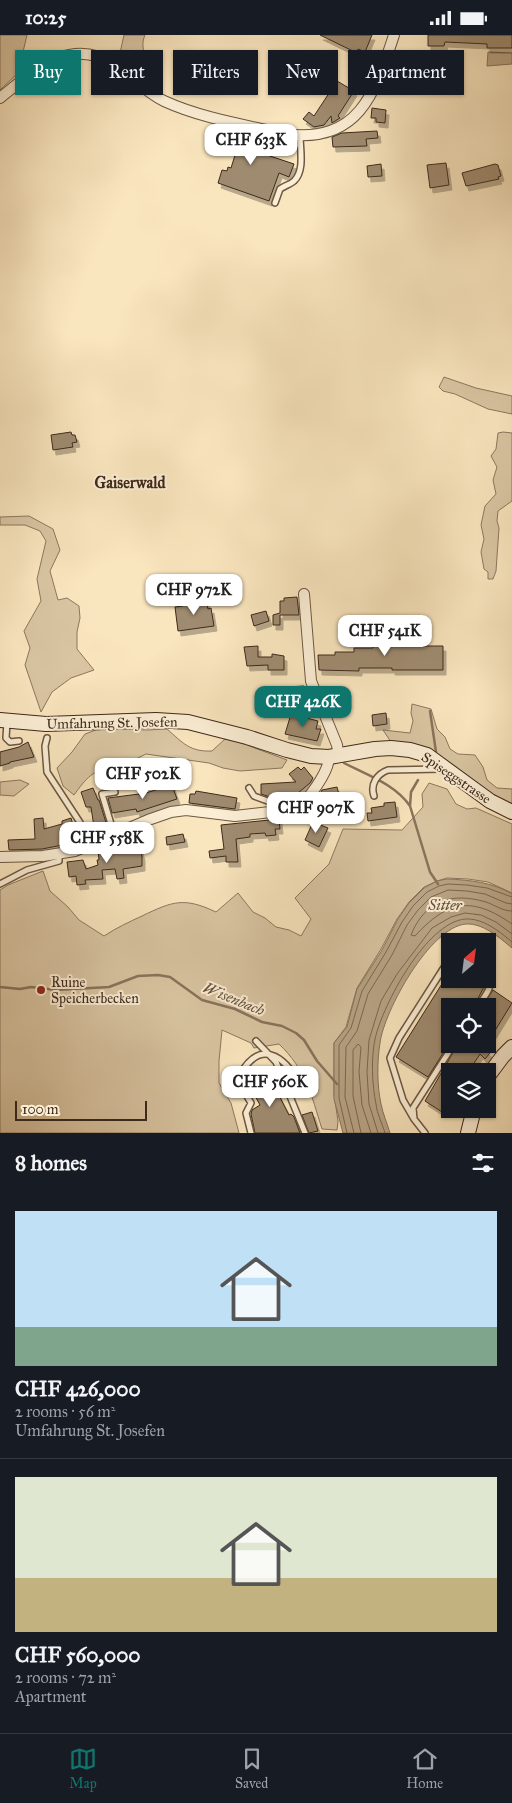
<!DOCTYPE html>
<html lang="en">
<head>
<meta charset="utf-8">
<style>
  :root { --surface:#171b24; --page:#242831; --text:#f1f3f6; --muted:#9ea1a6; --line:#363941; --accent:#0f766e }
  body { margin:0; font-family:"IM FELL Great Primer",serif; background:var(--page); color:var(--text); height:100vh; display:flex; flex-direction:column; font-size:19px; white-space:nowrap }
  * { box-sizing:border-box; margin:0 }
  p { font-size:16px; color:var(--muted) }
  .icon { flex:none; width:28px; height:28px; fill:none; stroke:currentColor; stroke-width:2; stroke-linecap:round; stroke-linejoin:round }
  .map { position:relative; height:1098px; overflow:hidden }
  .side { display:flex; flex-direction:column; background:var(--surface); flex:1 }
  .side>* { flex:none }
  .banner { position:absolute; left:15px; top:15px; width:482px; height:45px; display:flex; gap:10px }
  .needle { width:32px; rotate:28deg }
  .fabs { position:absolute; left:441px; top:898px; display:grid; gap:10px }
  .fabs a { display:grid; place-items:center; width:55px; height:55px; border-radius:0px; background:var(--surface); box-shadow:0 1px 4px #0004; font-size:25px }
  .scale { position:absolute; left:15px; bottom:12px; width:132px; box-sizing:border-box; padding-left:5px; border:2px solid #3e291a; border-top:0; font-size:14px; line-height:18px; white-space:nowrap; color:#3e291a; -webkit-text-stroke:4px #fbeed5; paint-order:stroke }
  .price { position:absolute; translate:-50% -42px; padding:0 11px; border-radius:10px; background:#fff; color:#222; font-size:16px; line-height:32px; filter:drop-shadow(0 1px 2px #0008) }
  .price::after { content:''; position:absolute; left:50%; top:30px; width:15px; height:11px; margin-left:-8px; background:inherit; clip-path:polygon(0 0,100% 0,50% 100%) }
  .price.active { background:var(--accent); color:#fff }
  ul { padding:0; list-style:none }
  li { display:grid; align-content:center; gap:10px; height:265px; padding:0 15px }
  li+li { border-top:1px solid var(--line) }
  li span { display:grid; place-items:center; height:155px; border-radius:0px; color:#555 }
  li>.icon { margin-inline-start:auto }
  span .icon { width:90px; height:90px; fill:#fffc; stroke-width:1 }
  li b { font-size:21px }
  h2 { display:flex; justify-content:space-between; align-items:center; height:60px; padding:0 15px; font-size:21px }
  .chip { padding:0 18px; border-radius:0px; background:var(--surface); box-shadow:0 1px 4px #0004; font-size:18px; line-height:45px }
  .chip.active { background:var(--accent); color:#fff }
  .status { display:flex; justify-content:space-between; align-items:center; height:35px; padding:0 25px; background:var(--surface); direction:ltr }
  .status svg { height:14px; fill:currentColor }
  .tab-bar { display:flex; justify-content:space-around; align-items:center; height:70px; border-top:1px solid var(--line); background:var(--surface); font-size:14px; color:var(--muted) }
  .tab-bar a { display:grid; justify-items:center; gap:2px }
  .tab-bar .active { color:var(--accent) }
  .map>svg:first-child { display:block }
  .green { fill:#d9c5a2; stroke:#8c775e }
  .water { fill:#b9a586; stroke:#88735b }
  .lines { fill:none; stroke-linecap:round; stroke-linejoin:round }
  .shore { stroke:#7c6750; stroke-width:1 }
  .stream { stroke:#88735b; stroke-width:2.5 }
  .building { fill:#9f8b6f; stroke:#3e291a; filter:url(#shadow) }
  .lane-casing { stroke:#6d5843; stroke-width:8 }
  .street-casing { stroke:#6d5843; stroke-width:12 }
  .secondary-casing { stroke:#3e291a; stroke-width:16 }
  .lane { stroke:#fbeed5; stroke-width:5 }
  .street { stroke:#fbeed5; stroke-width:10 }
  .secondary { stroke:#fbeed5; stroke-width:14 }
  .poi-dot { fill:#8f2418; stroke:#fbeed5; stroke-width:2 }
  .labels { text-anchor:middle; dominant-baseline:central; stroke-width:4; stroke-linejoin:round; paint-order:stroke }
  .street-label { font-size:14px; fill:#3e291a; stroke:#fbeed5 }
  .poi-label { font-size:14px; fill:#3e291a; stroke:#fbeed5; text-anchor:start }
  .water-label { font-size:15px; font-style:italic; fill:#634e3a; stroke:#fbeed5 }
  .quarter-label { font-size:16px; font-weight:bold; fill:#3e291a; stroke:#fbeed5 }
</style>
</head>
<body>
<div class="status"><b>10:25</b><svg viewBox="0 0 49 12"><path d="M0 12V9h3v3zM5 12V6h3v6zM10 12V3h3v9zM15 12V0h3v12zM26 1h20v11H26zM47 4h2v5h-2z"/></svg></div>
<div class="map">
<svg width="512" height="1098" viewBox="0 0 512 1098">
  <defs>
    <filter id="shadow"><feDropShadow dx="3" dy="5" stdDeviation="0" flood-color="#0004"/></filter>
  </defs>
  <rect width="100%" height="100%" fill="#f9e5be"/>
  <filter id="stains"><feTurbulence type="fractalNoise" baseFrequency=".004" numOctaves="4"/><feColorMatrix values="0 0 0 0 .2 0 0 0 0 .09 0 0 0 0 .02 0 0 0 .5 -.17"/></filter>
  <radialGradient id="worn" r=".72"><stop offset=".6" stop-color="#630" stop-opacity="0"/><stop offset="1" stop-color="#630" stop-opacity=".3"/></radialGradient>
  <!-- green -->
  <path class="green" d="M0 0H27L18 38 0 55Z
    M124 0H145C139 14 147 24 155 36L150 51 118 27Z
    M444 342 476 353 512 361V379L488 374 455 359 443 356 439 352Z
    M503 397 512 398V466L498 476 497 486 499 493 496 536 493 544H488V537L484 534 481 517 484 504 481 490 485 471 496 459 493 445 497 432 491 421 496 414 498 398Z
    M29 481 53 494 60 515 50 536 58 565 67 563 79 571 80 583 77 597V614L94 635 71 643 52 657 41 677 25 630 30 613 24 596 41 566 37 544 46 506 40 496 25 490H0V482Z
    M412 669 431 674 437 694 445 702 450 714 458 719 475 720 483 732 487 745 497 753 512 754V770L497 763 455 731 434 717 391 707 383 695 410 698 413 686 411 678Z
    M122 694 147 695 167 694C183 708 190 717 212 716L225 704 236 706 287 725 282 733 240 736 223 733 209 728 146 719 134 725 125 739C120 737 114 734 109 734 93 733 82 749 74 760L63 751 57 733 72 717 85 699 96 695Z
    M20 745 29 749 14 761 0 760V747Z
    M429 748 447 754 456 769 467 774 476 773 512 789V858L488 847 468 844 447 843 437 846 424 852 409 867 397 884 381 914 357 953 346 992 334 1008V1059L338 1086 337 1095 322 1094C311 1059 306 1035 279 1009L254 1013 251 1008 222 995 219 1026V1048L231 1068 239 1098H0V855L8 850 43 836 50 856 68 872 79 885 104 901C116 893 129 887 142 881 173 866 184 862 216 877L238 858 253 877 265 883 276 892 289 895 301 901 311 884 295 863 329 829 343 794 402 795 423 772 422 759Z"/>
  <!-- water -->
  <path class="water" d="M488 17 512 18V29L487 31Z
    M447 844C470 845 492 847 512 859V913C500 903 483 888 466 889 430 892 384 976 380 1008 377 1026 377 1051 381 1069 383 1079 387 1088 390 1098H343L334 1064V1008L347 992 357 954 382 915 398 884 409 868 424 853 437 846Z"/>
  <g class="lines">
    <!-- shore -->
    <path class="shore" d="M512 876C502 876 495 870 486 867 452 857 425 865 411 900L415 901C448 865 472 861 512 889
      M347 1098 339 1063V1010L351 993 362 956 386 917 402 887 413 871 427 857 439 851 448 849 467 850 487 853 512 862
      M354 1098 345 1062 346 1012 357 996 368 959 392 920 407 890 418 875 431 862 448 855 467 856 485 859 506 868 512 869
      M361 1098 353 1061V1015L358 1009 361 1012 359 1037 362 1070 371 1098
      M378 1098 369 1069 367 1037 369 1005 381 966 397 939 432 893 451 882 465 878 481 880 496 887 512 899
      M385 1098C382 1088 377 1079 376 1069 372 1050 371 1023 375 1004 383 969 426 888 465 884 483 883 499 896 512 907"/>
    <!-- stream -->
    <path class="stream" d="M430 676 436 717
      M344 728C367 740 395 749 410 771L430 837 438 849
      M410 771 411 757 418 745
      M0 952 20 954 31 952 56 955 109 952 138 941 158 940 170 942 202 965 235 974 262 987 282 991 296 998 304 1005 317 1026 337 1049"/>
  </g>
  <!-- building -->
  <path class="building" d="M320 0H372L365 17 358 14 357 18Z
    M428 0H512V13H487V9L445 7 444 11H428Z
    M337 46 354 56 338 81 340 83 332 88 331 81 324 90 314 92 303 84 309 77 314 81Z
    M372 73 386 75 385 88 376 87V83H371Z
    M216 95 241 104 242 101 267 110 264 119 294 129 289 142 279 138 269 166 218 148 222 135 227 136 228 132 231 133 236 117 212 108Z
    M377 96 378 103 366 104 367 111 333 112 332 102 342 98Z
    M446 128 449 150 430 153 427 130Z
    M381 129 382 141 368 142 367 131Z
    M495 129 498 130 501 141 498 142 499 144 466 151 462 138Z
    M71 397 72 400H75L77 407 72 408 73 412 53 415 51 400Z
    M297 562 299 580H280V590H273V580L280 578V566H284V563Z
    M206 565 208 574 211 573 214 591 178 596 175 572 183 571 182 568Z
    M266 576 269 586 254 591 251 580Z
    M373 600H392V611H443V635H392V633H359V636L319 635 318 620H335V617H354V613H373Z
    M258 611V622H272V619L284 621V635H268V630L247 631 244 612Z
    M304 651 305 667 289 668 288 652Z
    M386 678 387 689 373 691 372 680Z
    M291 679 318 686 316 694H321L317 706 285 699Z
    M28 707 34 722 10 727V728L0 731V717L19 712Z
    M298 732 301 735 304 732 313 743 310 748 292 763V768L278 769 277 762H270L261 759V749L296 747 289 739Z
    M172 750 177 764 137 777 136 774 112 778 108 763 139 759V760Z
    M337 752 342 771 330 773 329 770 323 771 320 759 322 755Z
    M93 753 98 765H99L108 794 95 799 91 772H86L81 757Z
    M196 756 237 763 235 774 189 768 190 759H195Z
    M395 767 397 782 368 786 367 778H372L371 773 384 771V768Z
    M43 783 44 794 62 789V786L71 783 78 807 42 814 9 815 8 805 35 804 34 784Z
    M279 784 280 794H275L276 800 266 801 265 798 250 799V802L236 804 238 827H226V821L210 823 209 816 224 814 221 790Z
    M313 787 328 793 319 812 305 805Z
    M183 799 185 807 167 810 166 802Z
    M139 809 142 821V831L123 834 124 843 117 844 115 834 102 835 103 844 85 845 86 849 77 850 76 841 69 842 67 827 83 825 86 834 98 830 97 825H99L98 815Z
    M445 944H475L485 950 474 971H450V1007L428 1042 396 1022Z
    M493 955 512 968 488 1007V971H483Z
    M458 1009H486L483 1013 490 1018 485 1024 480 1019 469 1036H450V1066L442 1077 425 1066Z
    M266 1035 289 1080 291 1079 294 1082 300 1098H255L251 1079 252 1075 260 1070 247 1046Z
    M312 1077 318 1096 309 1098 302 1080Z"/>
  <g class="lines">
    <!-- lane casing -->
    <g class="lane-casing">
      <path id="lane" d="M275 168 280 154C284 151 291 149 294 146 305 136 300 114 300 101
        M7 687 6 703 10 707 19 706
        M47 703 45 711 47 737 79 786 92 809
        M249 753 254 761 273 768 274 777
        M374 761C370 749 377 739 388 735L442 734
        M114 799 102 759 115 757
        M0 849 27 835 59 826V819
        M478 971C485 961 495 950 488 938
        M256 1006 276 1027 305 1098
        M414 1084 403 1065 390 1023 399 1003 450 923
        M251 1098 246 1078 251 1068 241 1051 239 1041C263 998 289 1026 305 1058
        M425 1098 414 1084 413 1073 454 1009"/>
    </g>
    <!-- street casing -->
    <g class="street-casing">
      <path id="street" d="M0 63C34 36 70 0 115 30 132 41 145 57 164 66 201 83 245 90 285 99 359 109 375 58 394 0
        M304 559 311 646 337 710 339 722
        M0 822 43 821 75 816 148 785 171 777 186 775 235 781 297 774C308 765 329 737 329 722"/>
    </g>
    <!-- secondary casing -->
    <g class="secondary-casing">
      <path id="secondary" d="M0 685 46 689 156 685 188 687 247 702 287 715 311 721 329 722 375 714 391 713 410 715 427 720 490 766 512 777
        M488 1041 503 1021 512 1012
        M468 1098 474 1074"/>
    </g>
    <!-- lane -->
    <use href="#lane" class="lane"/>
    <!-- street -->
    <use href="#street" class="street"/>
    <!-- secondary -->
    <use href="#secondary" class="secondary"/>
  </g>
  <!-- markers -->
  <circle class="poi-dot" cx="41" cy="955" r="5"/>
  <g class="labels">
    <!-- street labels -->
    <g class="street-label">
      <text transform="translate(112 688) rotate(-1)">Umfahrung St. Josefen</text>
      <text transform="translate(456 743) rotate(34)">Spiseggstrasse</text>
    </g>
    <!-- poi labels -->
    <g class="poi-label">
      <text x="51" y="947">Ruine<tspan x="51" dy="16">Speicherbecken</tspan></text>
    </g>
    <!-- water labels -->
    <g class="water-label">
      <text x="445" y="870">Sitter</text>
      <text transform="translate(234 964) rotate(22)">Wisenbach</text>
    </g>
    <!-- quarter labels -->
    <g class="quarter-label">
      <text x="130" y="447">Gaiserwald</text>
    </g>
  </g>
  <rect width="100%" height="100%" filter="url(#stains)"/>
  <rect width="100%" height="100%" fill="url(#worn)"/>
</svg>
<div class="fabs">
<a><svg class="needle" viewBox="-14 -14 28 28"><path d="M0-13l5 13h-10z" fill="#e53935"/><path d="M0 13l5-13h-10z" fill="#9ea1a6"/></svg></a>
<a><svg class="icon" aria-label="locate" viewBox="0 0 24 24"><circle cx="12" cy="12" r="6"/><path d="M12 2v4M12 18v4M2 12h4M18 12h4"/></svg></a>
<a><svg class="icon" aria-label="layers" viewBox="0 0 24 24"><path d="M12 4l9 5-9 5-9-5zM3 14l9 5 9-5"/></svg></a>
</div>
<div class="scale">100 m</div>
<b class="price" style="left:251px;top:131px">CHF 633K</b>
<b class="price" style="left:194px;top:581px">CHF 972K</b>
<b class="price" style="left:385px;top:622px">CHF 541K</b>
<b class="price active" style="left:303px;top:693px">CHF 426K</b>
<b class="price" style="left:143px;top:765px">CHF 502K</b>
<b class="price" style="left:316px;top:799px">CHF 907K</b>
<b class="price" style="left:107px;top:829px">CHF 558K</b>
<b class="price" style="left:270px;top:1073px">CHF 560K</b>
<div class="banner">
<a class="chip active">Buy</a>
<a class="chip">Rent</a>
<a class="chip">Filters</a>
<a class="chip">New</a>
<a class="chip">Apartment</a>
</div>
</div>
<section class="side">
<h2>8 homes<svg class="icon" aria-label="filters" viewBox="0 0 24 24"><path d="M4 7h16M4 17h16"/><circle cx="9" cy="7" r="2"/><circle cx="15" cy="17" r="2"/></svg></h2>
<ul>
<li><span style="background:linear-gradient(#bfe0f5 75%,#7fa58c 0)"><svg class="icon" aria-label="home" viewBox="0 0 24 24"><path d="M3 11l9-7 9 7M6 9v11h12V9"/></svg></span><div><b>CHF 426,000</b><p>2 rooms · 56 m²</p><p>Umfahrung St. Josefen</p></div></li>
<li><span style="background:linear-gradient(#dfe7d0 65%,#c2b280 0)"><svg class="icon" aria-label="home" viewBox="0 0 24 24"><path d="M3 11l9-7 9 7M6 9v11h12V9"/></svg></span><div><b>CHF 560,000</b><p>2 rooms · 72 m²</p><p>Apartment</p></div></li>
</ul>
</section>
<nav class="tab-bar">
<a class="active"><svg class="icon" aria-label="map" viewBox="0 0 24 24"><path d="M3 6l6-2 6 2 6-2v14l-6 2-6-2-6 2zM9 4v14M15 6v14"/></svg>Map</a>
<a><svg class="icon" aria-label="saved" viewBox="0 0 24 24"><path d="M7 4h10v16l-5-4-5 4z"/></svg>Saved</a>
<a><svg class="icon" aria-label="home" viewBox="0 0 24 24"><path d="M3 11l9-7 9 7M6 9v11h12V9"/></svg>Home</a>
</nav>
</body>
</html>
